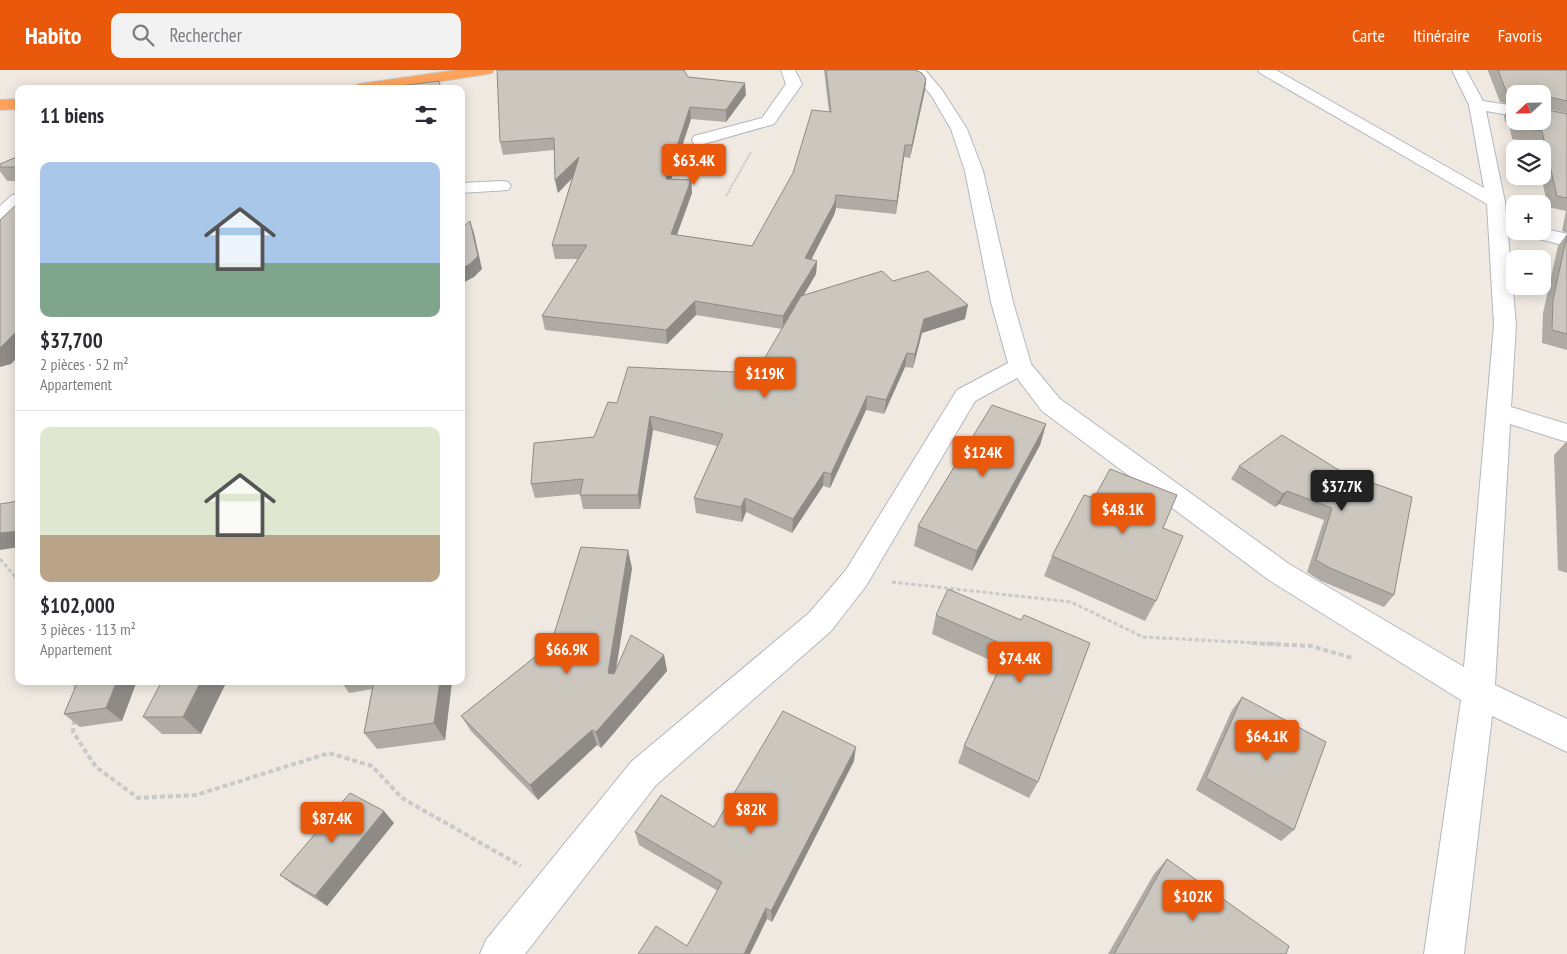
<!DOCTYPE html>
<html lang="fr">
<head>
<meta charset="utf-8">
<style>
  :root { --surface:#fff; --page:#f2f2f3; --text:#2b2b33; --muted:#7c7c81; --line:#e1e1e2; --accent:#ea580c }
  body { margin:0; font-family:"PT Sans Narrow",sans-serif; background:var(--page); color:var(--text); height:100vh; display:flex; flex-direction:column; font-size:19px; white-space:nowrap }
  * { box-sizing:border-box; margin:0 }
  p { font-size:16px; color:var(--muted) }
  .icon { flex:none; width:28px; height:28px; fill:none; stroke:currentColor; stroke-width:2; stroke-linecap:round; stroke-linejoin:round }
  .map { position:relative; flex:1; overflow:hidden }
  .panel { position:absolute; left:15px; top:15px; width:450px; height:600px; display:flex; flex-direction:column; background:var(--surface); border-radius:10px; box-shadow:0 2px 12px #0003 }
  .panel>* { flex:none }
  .needle { width:32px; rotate:248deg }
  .tools { position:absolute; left:1506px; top:15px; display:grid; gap:10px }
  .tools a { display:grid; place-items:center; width:45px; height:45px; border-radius:10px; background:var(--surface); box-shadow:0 2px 12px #0003; font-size:25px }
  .price { position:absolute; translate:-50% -42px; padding:0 11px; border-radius:5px; background:var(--accent); color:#fff; font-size:16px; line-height:32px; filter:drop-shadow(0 1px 2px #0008) }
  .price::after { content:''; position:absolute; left:50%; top:30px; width:15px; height:11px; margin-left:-8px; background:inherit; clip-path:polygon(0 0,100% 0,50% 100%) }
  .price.current { background:#222; color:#fff }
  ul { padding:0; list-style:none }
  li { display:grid; align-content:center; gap:10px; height:265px; padding:0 25px }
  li+li { border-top:1px solid var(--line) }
  li span { display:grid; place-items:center; height:155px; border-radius:10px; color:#555 }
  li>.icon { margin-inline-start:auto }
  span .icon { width:90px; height:90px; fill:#fffc; stroke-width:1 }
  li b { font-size:21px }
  h2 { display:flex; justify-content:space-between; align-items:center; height:60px; padding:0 25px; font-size:21px }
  header { display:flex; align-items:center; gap:30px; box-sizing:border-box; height:70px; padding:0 25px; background:var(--accent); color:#fff }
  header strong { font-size:24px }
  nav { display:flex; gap:28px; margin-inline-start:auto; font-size:18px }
  .search { width:350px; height:45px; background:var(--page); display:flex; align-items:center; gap:12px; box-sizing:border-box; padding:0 18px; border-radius:10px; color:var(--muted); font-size:19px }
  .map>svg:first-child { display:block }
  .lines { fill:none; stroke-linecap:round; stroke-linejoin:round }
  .minor-casing { stroke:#b4b7c1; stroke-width:2 }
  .highway-casing { stroke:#c9c9c9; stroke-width:2 }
  .path-far2 { stroke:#c9c9c9; stroke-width:2; stroke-dasharray:2.5 1; stroke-linecap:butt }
  .path-far1 { stroke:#c9c9c9; stroke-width:3; stroke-dasharray:4 2.5; stroke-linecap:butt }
  .path { stroke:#c9c9c9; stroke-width:4; stroke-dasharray:5 3; stroke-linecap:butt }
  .minor { fill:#fff; fill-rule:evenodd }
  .highway { fill:#ffa35c; fill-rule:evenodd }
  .wall { fill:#afaba4; fill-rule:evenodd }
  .shaded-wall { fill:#8e8b86 }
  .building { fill:#cbc7bf; stroke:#8e8b86 }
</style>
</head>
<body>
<header>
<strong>Habito</strong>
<div class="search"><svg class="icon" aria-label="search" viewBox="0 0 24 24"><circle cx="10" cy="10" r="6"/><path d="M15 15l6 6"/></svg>Rechercher</div>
<nav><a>Carte</a><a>Itinéraire</a><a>Favoris</a></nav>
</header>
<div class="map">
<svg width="1567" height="884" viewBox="0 0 1567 884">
  <rect width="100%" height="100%" fill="#efe9e1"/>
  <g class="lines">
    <!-- minor casing -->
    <g class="minor-casing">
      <path id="minor" d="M781 0H795L802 14 774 54 700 75 694 74 692 70 694 66 762 48 786 14Z
        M910 0H925L942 20 967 59 983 101 1013 232 1031 294 1060 329 1289 494 1464 597 1494 255 1487 134 1260 3 1258 0H1276L1484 118 1469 35 1452 0H1466L1483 31 1515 36V46L1486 41 1505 132 1516 255 1511 337 1567 354V372L1510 354 1495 615 1567 649V682L1492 646 1464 884H1424L1461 630 1269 510 1042 341 1017 308 975 331 866 516 831 561 656 715 525 884H480L486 870 632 691 809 543 846 500 957 320 1008 293 991 232 965 101 951 59 931 25Z
        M502 111 508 112 511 116 508 120 461 123V113Z
        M19 124V139L7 150 0 152V136L12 125Z
        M1542 158 1567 164V176L1523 165 1521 161H1542Z"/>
    </g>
    <!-- highway casing -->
    <g class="highway-casing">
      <path id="highway" d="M457 0H494L492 3 487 4 391 19H352L354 16 359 14Z
        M19 29V39L0 40V30Z"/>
    </g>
    <!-- path-far2 -->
    <path class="path-far2" d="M726 126 751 82"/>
    <!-- path-far1 -->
    <path class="path-far1" d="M0 489 19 511
      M892 512 1071 532 1143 567 1275 574"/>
    <!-- path -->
    <path class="path" d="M1252 573 1311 576 1352 588
      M75 619 76 611
      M74 650 73 662 96 697 138 728 196 725 329 683 372 696 402 728 521 796"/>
    <!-- minor -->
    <use href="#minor" class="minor"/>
    <!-- highway -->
    <use href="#highway" class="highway"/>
  </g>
  <!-- wall -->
  <path class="wall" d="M824 0H915L926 9 925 20 910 88 904 87 896 144 836 138 834 145 811 189 817 191 816 204 804 225 893 211 965 249 922 263 913 298 905 297 884 344 866 340 830 418 823 416 792 463 746 442 742 452 696 443 694 428 717 376 653 360 640 439H583L580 424 535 428 531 414 594 367 617 333 756 303 782 259 696 245 667 274 545 260 542 246 578 189H555L552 175 572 108 558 123 555 110 554 80 503 85 500 72 688 7 746 25 726 52 691 49 671 109 691 110 692 123 677 165 752 176 829 42Z
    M1488 0H1567V163L1562 161 1566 141 1548 137 1541 106H1542V79H1536L1534 72 1512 69 1509 53 1505 52 1504 46 1510 35 1515 36 1500 32 1488 1ZM1515 24H1542V51H1515ZM1548 39 1566 43 1548 40Z
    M19 86V111H7L0 101V94Z
    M1567 164V280L1542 273 1543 243 1558 176Z
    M1046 354 1040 375 972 501 914 476 918 456Z
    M1282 365 1394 525 1384 537 1321 511 1307 502 1324 450 1279 434 1275 437 1231 409 1239 396Z
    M1567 371V503L1558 500 1554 385Z
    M1163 458 1156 531 1145 551 1044 506 1052 486Z
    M632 498 616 598 664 585 667 601 601 678 597 675 538 730 471 661 461 646 551 574Z
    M936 545 1021 550 1038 712 1029 728 958 693 964 676 1001 595 932 564Z
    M78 611 122 651 80 657 64 644Z
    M162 611 201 664H162L143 647Z
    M341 611H452L445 670 377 679 364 663 372 619 349 623Z
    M1242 627 1294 760 1281 771 1196 720 1232 640Z
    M854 691 772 852 767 849 687 876 718 821 639 775 635 762 714 757Z
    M394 753 327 836 293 815 280 805Z
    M1167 789 1286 884H1108L1154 804Z"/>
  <!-- shaded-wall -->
  <path class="shaded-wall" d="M926 9 925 20 910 88 912 75Z
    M745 13 746 25 726 52V40Z
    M690 37 691 49 667 122 666 109Z
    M905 75 904 87 896 144 897 131Z
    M579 87 581 99 558 123 555 110Z
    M691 110 692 123 672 178 671 164Z
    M836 125V138L834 145 805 202V188Z
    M470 151 474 163 482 199 474 207 461 214V199Z
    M817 191 816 204 783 259V246Z
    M695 231 696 245 667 274 666 260Z
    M968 235 965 249 922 263 913 298 915 284 924 249Z
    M18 259 19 286 11 294 0 297V278Z
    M907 283 905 297 884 344 886 330Z
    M867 326 866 340 830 418 831 404Z
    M650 346 653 360 640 439 638 425Z
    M1046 354 1040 375 972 501 977 481Z
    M824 402 823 416 792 463 793 449Z
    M1287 421 1279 434 1275 437 1283 424Z
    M745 428 746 442 742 452 741 437Z
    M19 461V477L0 480V463Z
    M628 480 632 498 613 619 608 603Z
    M461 499 464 505 461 527Z
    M664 585 667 601 601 678 596 662Z
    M117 611H137L122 651 106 638Z
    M201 611H227L201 664 183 647Z
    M440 611H452L445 670 434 653Z
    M592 660 597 675 538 730 530 715Z
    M856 677 854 691 772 852 771 841Z
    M384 741 394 753 327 836 315 826Z
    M766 838 767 849 750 884H744Z"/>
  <!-- building -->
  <path class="building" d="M497 0H684L688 7 745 13 726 40 690 37 666 109 691 110 671 164 752 176 793 103 812 40 831 42 826 0H915L922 3 926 9 912 75H905L897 131 836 125 835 132 805 188 817 191 783 246 695 231 666 260 542 246 587 175H552L579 87 555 110 554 68 500 72Z
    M1498 0H1567V31L1549 27 1547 29 1548 40 1567 44V128L1557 126 1542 61 1519 58 1518 51H1542V24H1518L1506 21Z
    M439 11 441 19H384V18Z
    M1510 35 1515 36V42L1511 41Z
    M19 86V97H0V94Z
    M19 132V259L0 278V150Z
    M470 151 478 186 470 194 461 199V159Z
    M1567 165V264L1552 260 1553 230Z
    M882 201 893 211 928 201 968 235 924 249 915 284 907 283 886 330 867 326 831 404 824 402 793 449 745 428 741 437 694 428 723 364 650 346 638 425H580L583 409 531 414 534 373 594 367 608 332 617 333 628 297 756 303 801 226Z
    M992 335 1046 354 977 481 918 456Z
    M1282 365 1342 402 1412 427 1394 525 1330 498 1316 490 1332 438 1287 421 1283 424 1239 396Z
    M1110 399 1177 425 1163 458 1183 466 1156 531 1052 486 1084 425 1094 428Z
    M19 431V461L0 463V434Z
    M581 477 628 480 608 603 614 604 631 565 664 585 596 662 592 660 530 715 461 646 551 574Z
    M948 519 1021 550 1024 545 1090 573 1038 712 964 676 1009 577 936 545Z
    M78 611H117L106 638 64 644Z
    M162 611H201L183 647H143Z
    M374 611H440L434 653 364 663Z
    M1242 627 1326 672 1294 760 1206 708Z
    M783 641 856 677 771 841 766 838 744 884H638L656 856 687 876 722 812 635 762 661 725 714 757Z
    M350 723 384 741 315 826 280 805Z
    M1167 789 1289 876 1286 884H1114Z"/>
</svg>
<div class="tools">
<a><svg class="needle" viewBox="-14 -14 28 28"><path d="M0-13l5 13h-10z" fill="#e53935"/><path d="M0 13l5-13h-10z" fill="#7c7c81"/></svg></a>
<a><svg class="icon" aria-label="layers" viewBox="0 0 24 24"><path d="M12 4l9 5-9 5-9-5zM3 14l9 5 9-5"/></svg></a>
<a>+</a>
<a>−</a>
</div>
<b class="price" style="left:694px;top:116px">$63.4K</b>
<b class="price" style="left:765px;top:329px">$119K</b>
<b class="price" style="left:983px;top:408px">$124K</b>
<b class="price current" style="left:1342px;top:442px">$37.7K</b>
<b class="price" style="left:1123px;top:465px">$48.1K</b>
<b class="price" style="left:567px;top:605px">$66.9K</b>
<b class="price" style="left:1020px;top:614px">$74.4K</b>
<b class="price" style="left:1267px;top:692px">$64.1K</b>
<b class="price" style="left:751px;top:765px">$82K</b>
<b class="price" style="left:332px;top:774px">$87.4K</b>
<b class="price" style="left:1193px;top:852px">$102K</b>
<section class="panel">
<h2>11 biens<svg class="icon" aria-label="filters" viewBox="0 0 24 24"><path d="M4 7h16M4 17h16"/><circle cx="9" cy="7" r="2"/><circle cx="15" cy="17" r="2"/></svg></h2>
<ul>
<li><span style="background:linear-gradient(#a9c7e8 65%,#7fa58c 0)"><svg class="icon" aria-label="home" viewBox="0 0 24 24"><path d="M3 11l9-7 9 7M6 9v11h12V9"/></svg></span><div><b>$37,700</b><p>2 pièces · 52 m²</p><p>Appartement</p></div></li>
<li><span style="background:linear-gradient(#dfe7d0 70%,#b9a48a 0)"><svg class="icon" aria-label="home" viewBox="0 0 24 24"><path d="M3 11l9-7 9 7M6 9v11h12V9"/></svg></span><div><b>$102,000</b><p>3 pièces · 113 m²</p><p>Appartement</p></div></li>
</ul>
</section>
</div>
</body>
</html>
